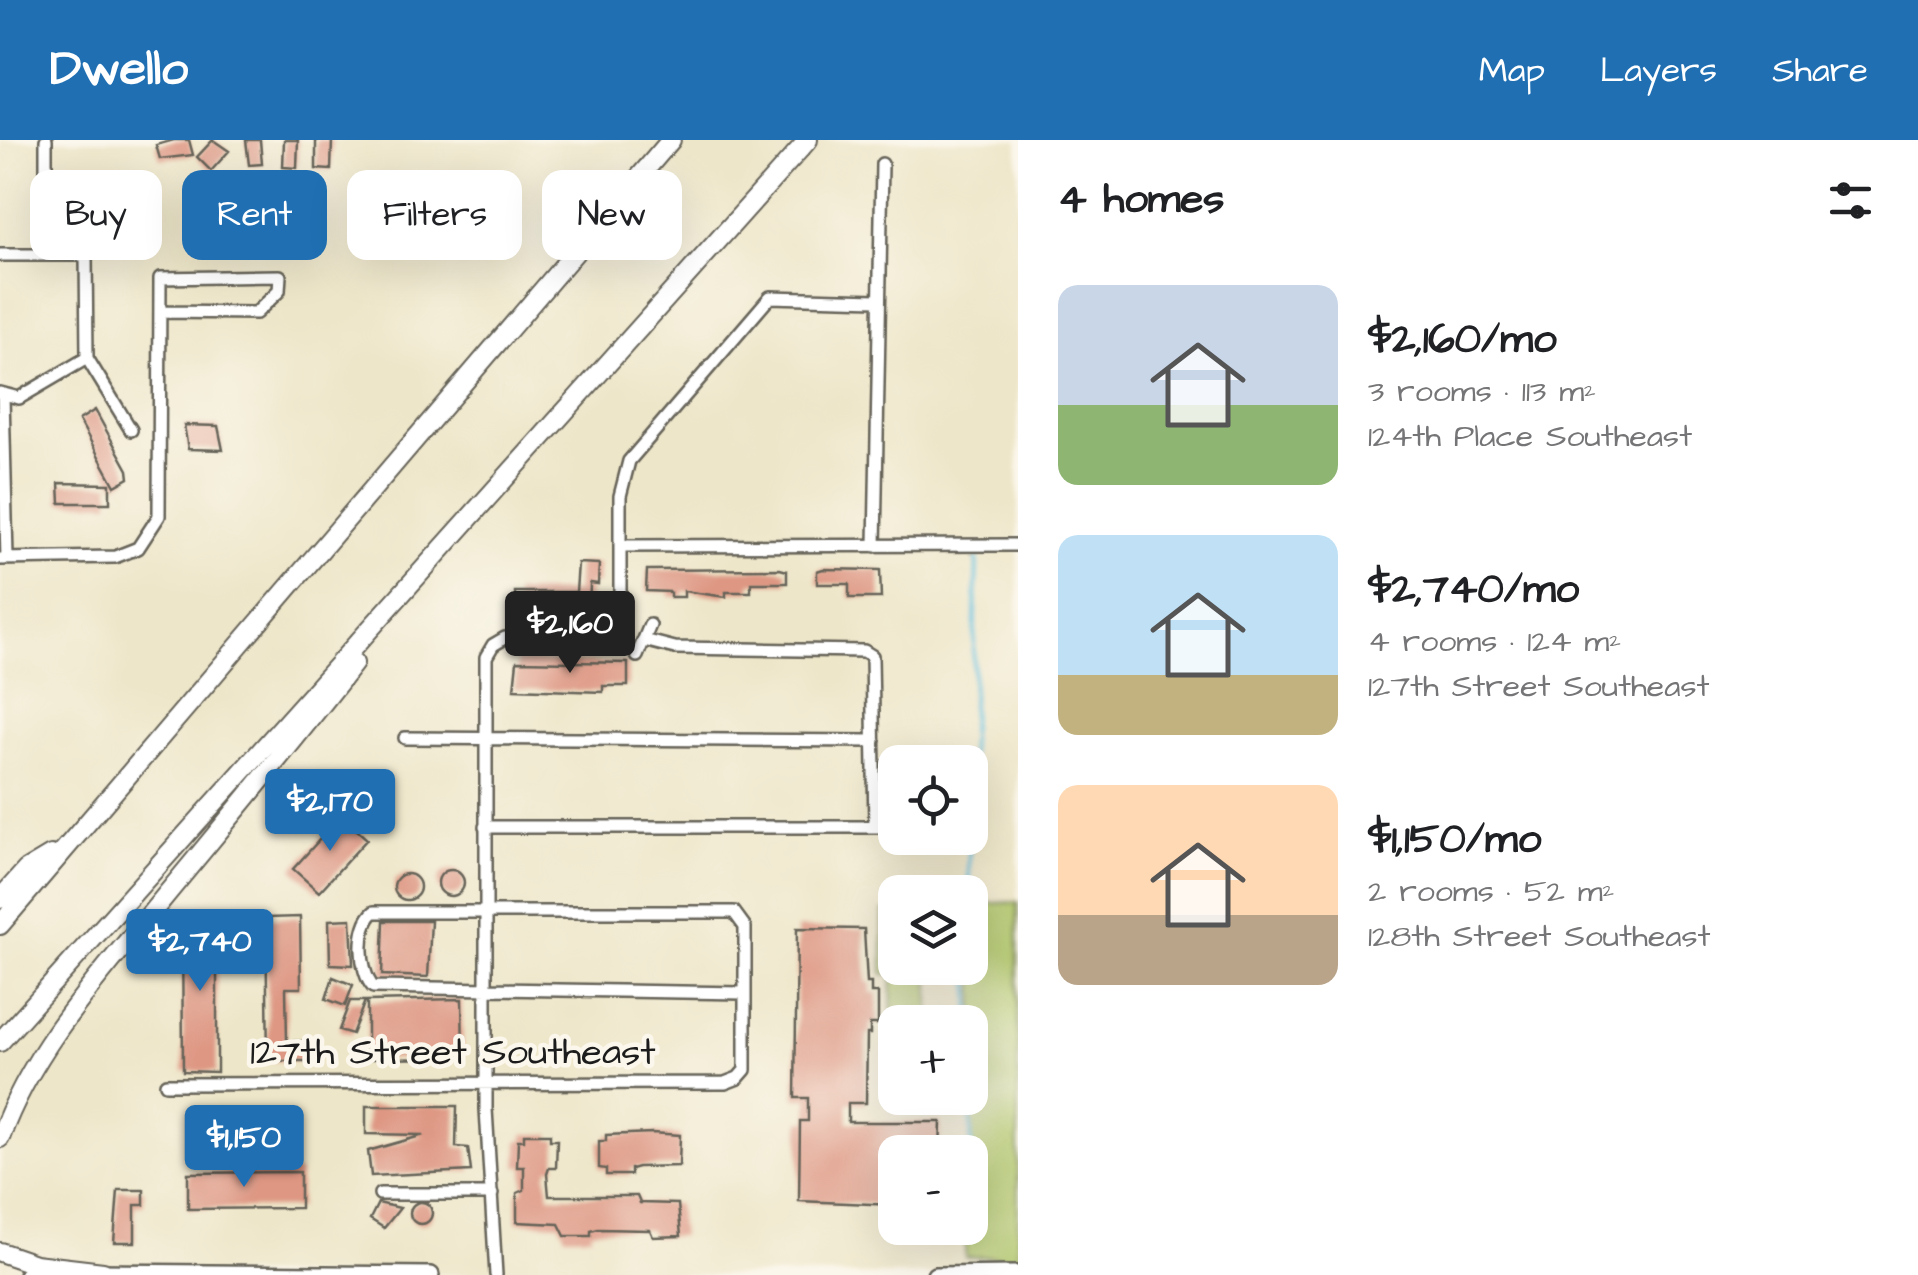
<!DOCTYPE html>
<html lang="en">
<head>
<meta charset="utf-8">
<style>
  :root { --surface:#fff; --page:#f2f2f2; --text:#202124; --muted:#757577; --accent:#1f6fb2 }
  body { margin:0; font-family:"Architects Daughter",sans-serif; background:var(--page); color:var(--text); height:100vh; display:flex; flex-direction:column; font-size:38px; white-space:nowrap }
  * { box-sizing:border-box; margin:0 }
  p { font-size:32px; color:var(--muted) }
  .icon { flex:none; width:55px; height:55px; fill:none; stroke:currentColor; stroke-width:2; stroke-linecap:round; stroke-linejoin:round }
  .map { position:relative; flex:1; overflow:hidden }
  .sheet { display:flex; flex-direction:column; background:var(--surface); width:900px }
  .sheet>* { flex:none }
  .top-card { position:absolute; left:30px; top:30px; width:838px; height:90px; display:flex; gap:20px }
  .fabs { position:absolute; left:878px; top:605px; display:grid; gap:20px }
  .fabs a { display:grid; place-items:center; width:110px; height:110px; border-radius:20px; background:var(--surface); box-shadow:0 10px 40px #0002; font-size:50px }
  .price { position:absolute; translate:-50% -85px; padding:0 22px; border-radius:10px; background:var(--accent); color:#fff; font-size:32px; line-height:65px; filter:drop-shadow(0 2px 5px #0008) }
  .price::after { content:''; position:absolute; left:50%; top:60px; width:30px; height:22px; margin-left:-15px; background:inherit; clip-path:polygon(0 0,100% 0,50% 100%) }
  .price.current { background:#222; color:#fff }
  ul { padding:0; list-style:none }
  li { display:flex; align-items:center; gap:30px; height:250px; padding:0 40px }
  li span { display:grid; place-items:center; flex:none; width:280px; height:200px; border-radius:20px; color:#555 }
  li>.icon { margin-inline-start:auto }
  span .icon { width:120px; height:120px; fill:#fffc; stroke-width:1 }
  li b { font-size:42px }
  h2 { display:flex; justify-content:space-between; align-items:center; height:120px; padding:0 40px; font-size:42px }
  .pill { padding:0 35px; border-radius:20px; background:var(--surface); box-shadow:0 10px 40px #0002; font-size:35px; line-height:90px }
  .pill.current { background:var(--accent); color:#fff }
  header { display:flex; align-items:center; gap:60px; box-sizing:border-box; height:140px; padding:0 50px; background:var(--accent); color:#fff }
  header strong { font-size:48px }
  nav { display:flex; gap:55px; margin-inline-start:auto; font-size:35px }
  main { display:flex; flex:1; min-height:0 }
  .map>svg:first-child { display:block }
  .green { fill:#b0c66b; stroke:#667144; stroke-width:2.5 }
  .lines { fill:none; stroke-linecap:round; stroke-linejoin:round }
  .stream { stroke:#61c1df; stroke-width:4 }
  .building { fill:#de9783 }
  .minor-casing { stroke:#666359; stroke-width:16 }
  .major-casing { stroke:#666359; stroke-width:20 }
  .highway-casing { stroke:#666359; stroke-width:22 }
  .minor { stroke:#fff; stroke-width:11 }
  .major { stroke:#fff; stroke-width:15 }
  .highway { stroke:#fff; stroke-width:18 }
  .labels { text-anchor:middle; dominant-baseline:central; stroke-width:9; stroke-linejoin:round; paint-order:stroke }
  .street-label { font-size:38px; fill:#1c1c1c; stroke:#fbf7ec }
</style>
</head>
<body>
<header>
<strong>Dwello</strong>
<nav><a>Map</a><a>Layers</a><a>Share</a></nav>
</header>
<main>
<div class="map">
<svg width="1018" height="1135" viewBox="0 0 1018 1135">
  <rect width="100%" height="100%" fill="#fbf7ec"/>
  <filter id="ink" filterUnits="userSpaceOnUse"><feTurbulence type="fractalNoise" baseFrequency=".01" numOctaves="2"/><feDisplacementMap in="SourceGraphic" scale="20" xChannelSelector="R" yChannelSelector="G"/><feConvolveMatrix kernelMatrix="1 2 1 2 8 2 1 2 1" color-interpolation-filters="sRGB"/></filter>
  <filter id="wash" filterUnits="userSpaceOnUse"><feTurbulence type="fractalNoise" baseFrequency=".0048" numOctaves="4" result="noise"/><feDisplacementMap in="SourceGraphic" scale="40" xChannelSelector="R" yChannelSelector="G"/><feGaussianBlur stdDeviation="2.25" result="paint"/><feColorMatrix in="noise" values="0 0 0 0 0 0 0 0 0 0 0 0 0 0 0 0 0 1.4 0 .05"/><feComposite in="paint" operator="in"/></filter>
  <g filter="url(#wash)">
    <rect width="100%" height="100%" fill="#eee6c9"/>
    <!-- green -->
    <path class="green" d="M1018 762V1117H965L966 1088H970L976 764Z
      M883 771H895V828H941V834L930 835V882H895V898H891L892 834H883Z"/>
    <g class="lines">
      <!-- stream -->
      <path class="stream" d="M970 622 977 419
        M969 698V752
        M970 828 971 1026"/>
    </g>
    <g id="blocks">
      <!-- building -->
      <path class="building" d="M174 0H189L193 15 160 19 156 5Z
        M213 0 229 11 211 31 197 17Z
        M246 0H260L262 24 249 25Z
        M284 0H298L297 28 283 27Z
        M316 0H332L331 30 316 29Z
        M95 270 128 330 129 338 115 346 79 280Z
        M184 285 218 286 223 310 188 309Z
        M59 343 110 344V363H60Z
        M578 423 599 424 598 444 590 443 589 475 515 476V452H576Z
        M780 429 787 431V443H751V452H726V457L684 451V457H670V452L646 451 647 430Z
        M880 430 881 458H849V444H817V431L823 429Z
        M517 521 628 523V546H603V552L514 549Z
        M341 676 367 699 319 752 293 729Z
        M438 743a13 13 0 1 1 26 0a13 13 0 1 1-26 0Z
        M394 747a13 13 0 1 1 26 0a13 13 0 1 1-26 0Z
        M182 777H217V932L183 931Z
        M300 777 301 848H286L287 901H306L311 915 306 921H268L266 778Z
        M351 779 353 825 330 824 329 780Z
        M384 781H431L428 837 382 835Z
        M797 788 864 789 867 843H871V853H878V884H870V894H867L866 963H848V982H941L940 1012H895V1065L799 1061 800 981H808V958H795Z
        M333 837 353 845 345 866 326 859Z
        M462 859 463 918 367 919V861Z
        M350 861H365L352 894 339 890Z
        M366 966H457L456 1007 468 1008 471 1031 371 1036 368 1011 424 995 366 994Z
        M652 993 680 995 679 1026 638 1027 631 1029V1035H606V1029L599 1028V1001H606V995Z
        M524 994H550V1000H557L556 1028H549L547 1034 549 1056H637L640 1063 678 1064 681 1096 653 1097 650 1090 598 1089 591 1091V1096H565L559 1084 517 1082V1053L524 1050V1027H517L518 1000H524Z
        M300 1032V1068L188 1069V1033Z
        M118 1050H144V1065H135V1102H114Z
        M410 1073a11 11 0 1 1 22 0a11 11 0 1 1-22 0Z
        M378 1063 400 1068 384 1088 370 1079Z"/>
    </g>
  </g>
  <g filter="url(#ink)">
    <use href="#blocks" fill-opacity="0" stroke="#666359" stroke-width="2.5"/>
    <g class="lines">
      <!-- minor casing -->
      <g class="minor-casing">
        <path id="minor" d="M46 37V0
          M0 115H86L87 218 19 258 0 253
          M87 218 131 290
          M3 256 7 418
          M622 406 1018 405
          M875 406 882 24
          M0 419 115 417 138 408 159 376 160 138 280 136 279 151 256 173 160 172
          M644 500 675 508 864 511 872 516 875 687
          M637 516 650 485
          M405 598 874 601
          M485 687H895
          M166 944 725 943 738 938 745 930V787L734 772H374C357 786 359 831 373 847L743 853
          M380 1054H492
          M496 1135 486 969V517L493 505 505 498H597L620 486V356L629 321 770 157 877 160"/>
      </g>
      <!-- major casing -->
      <g class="major-casing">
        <path id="major" d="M95 1132 431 1135
          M27 1135 67 1133
          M935 1135 1018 1134"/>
      </g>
      <!-- highway casing -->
      <g class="highway-casing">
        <path id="highway" d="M0 759 26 730 51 715
          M0 785 671 0
          M0 902 808 0
          M0 998C32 910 94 842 152 772 220 689 289 608 354 523
          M0 1112 35 1124 103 1132"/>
      </g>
      <!-- minor -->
      <use href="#minor" class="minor"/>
      <!-- major -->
      <use href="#major" class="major"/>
      <!-- highway -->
      <use href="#highway" class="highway"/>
    </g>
  </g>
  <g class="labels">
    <!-- street labels -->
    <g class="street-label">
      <text x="453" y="913">127th Street Southeast</text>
    </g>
  </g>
</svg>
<div class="fabs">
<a><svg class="icon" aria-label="locate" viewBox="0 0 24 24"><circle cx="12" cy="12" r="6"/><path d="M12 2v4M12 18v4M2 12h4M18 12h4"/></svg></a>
<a><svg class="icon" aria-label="layers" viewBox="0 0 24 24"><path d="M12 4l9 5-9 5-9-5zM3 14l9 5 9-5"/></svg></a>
<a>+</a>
<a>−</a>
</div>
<b class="price current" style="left:570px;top:536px">$2,160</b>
<b class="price" style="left:330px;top:714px">$2,170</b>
<b class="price" style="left:200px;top:854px">$2,740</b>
<b class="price" style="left:244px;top:1050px">$1,150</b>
<div class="top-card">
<a class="pill">Buy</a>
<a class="pill current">Rent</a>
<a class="pill">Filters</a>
<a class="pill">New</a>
</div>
</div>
<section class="sheet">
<h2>4 homes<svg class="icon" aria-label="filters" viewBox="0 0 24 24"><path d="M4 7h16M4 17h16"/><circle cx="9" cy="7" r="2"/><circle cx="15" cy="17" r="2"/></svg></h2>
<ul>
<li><span style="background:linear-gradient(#c9d6e8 60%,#8fb573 0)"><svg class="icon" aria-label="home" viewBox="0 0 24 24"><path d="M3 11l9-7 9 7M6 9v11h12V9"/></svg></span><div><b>$2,160/mo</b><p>3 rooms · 113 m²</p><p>124th Place Southeast</p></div></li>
<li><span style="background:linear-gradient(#bfe0f5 70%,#c2b280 0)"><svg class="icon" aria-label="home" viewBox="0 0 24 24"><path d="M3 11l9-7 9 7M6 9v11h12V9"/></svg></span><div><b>$2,740/mo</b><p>4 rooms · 124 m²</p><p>127th Street Southeast</p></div></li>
<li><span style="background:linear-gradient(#ffd9b3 65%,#b9a48a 0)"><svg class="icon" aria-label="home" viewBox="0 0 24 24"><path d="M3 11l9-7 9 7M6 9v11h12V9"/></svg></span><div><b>$1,150/mo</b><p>2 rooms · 52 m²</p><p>128th Street Southeast</p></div></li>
</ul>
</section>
</main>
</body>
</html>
